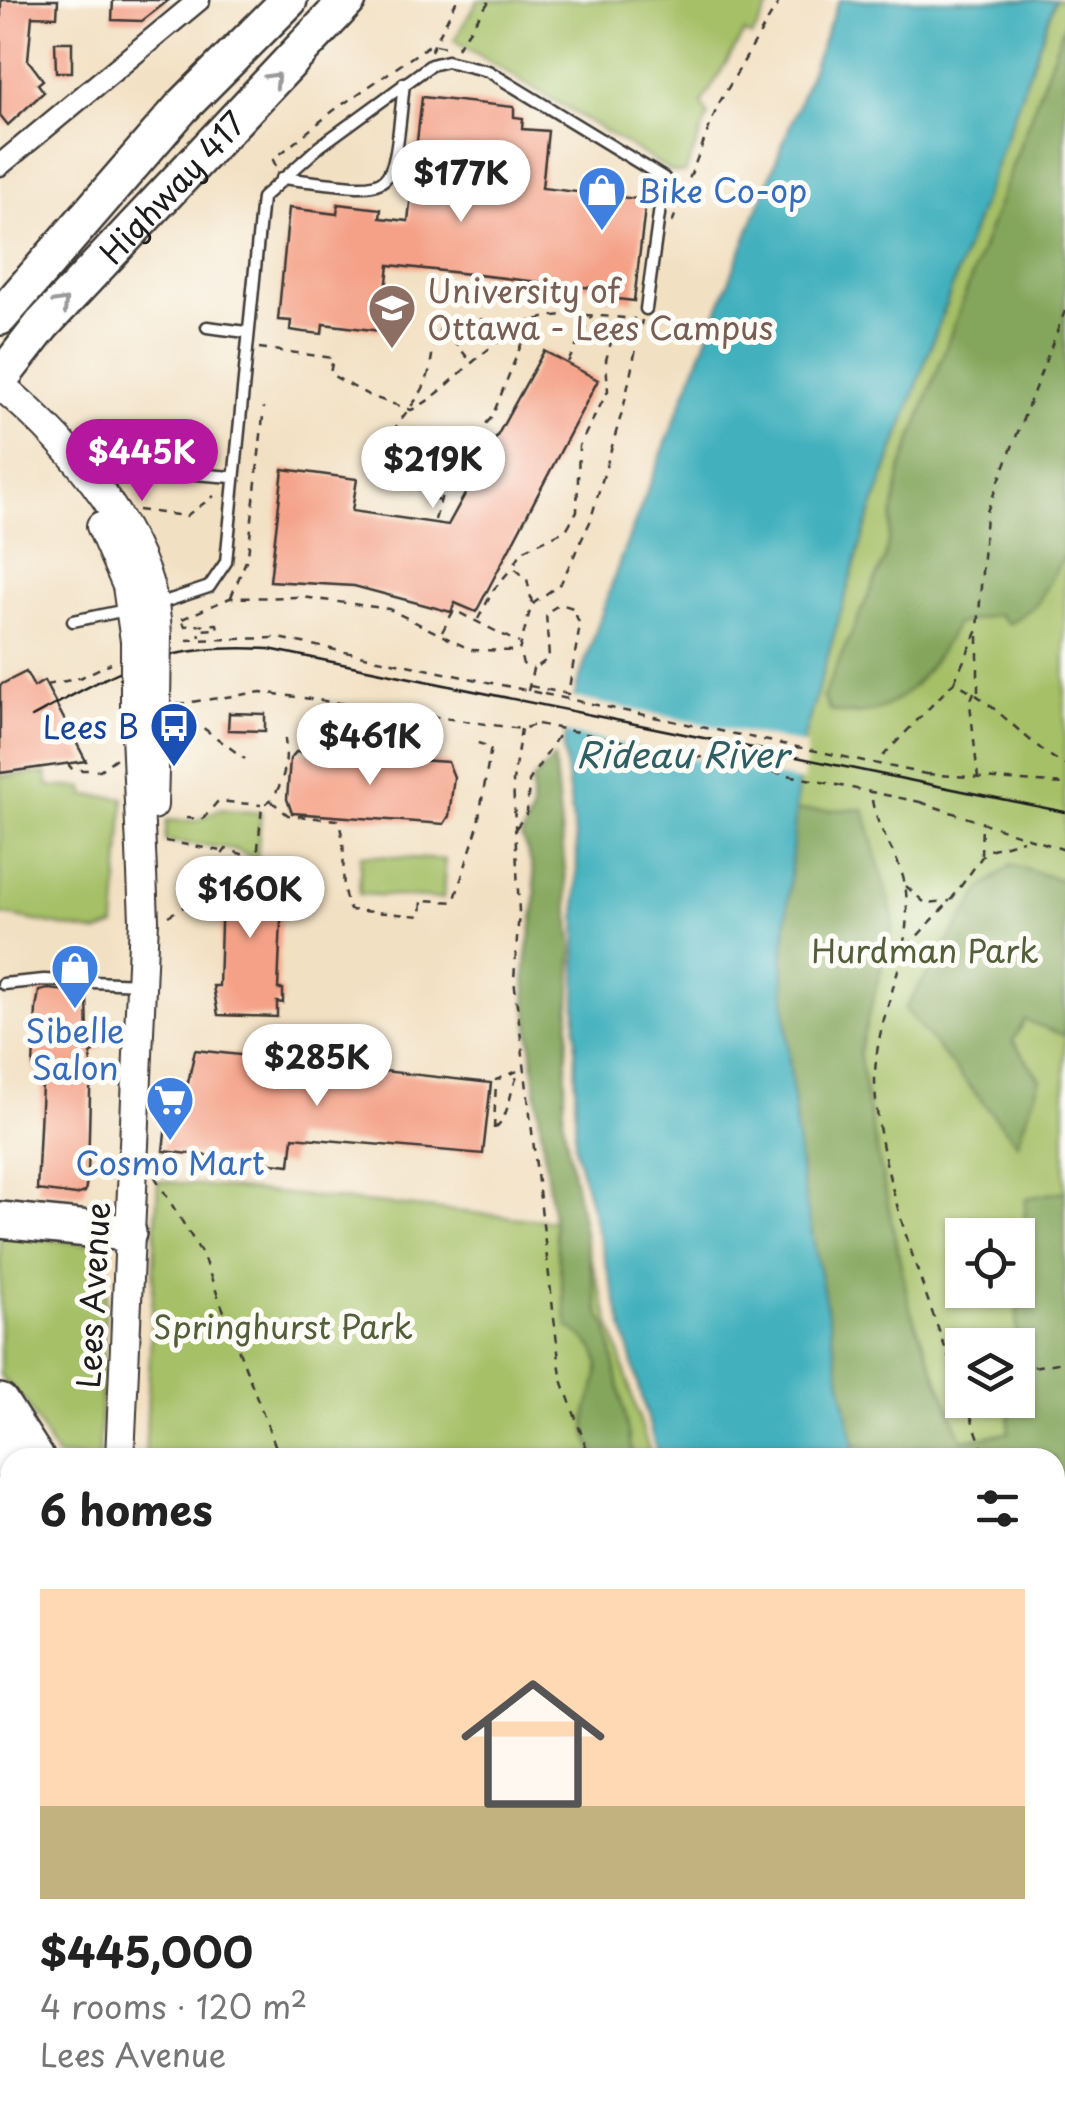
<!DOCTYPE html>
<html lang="en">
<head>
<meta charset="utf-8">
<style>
  :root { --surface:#fff; --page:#f6f6f6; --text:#222; --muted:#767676; --accent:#b5179e }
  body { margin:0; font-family:"Playpen Sans",sans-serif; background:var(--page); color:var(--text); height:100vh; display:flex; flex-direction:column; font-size:38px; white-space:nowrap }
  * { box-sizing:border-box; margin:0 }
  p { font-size:32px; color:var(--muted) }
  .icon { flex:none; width:55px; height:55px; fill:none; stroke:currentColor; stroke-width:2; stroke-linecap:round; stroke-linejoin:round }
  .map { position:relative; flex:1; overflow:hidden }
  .side { position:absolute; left:0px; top:1448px; width:1065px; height:672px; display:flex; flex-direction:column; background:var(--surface); border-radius:30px 30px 0 0; box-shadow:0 2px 8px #0004 }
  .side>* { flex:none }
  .fabs { position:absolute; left:945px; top:1218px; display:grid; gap:20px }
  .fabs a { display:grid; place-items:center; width:90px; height:90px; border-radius:0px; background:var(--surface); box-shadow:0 2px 8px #0004; font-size:50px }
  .price { position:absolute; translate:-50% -85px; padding:0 22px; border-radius:35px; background:#fff; color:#222; font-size:32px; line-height:65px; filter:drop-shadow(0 2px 5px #0008) }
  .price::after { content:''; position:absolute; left:50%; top:60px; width:30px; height:22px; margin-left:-15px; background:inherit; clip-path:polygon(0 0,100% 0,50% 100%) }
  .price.on { background:var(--accent); color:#fff }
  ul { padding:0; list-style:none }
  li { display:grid; align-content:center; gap:20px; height:530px; padding:0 40px }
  li span { display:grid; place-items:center; height:310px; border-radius:0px; color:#555 }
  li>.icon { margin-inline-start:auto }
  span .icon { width:180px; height:180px; fill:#fffc; stroke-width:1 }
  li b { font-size:42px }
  h2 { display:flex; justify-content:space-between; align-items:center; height:120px; padding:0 40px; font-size:42px }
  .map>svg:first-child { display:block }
  .green { fill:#a5c066; stroke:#606e41; stroke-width:2.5; fill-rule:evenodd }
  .forest { fill:#84a65b; stroke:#50613c; stroke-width:2.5 }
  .water { fill:#42b1bd; stroke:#2f666c; stroke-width:2.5 }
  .pier { fill:#f2e0c2 }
  .building { fill:#f4a187 }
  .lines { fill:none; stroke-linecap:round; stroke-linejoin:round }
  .lane-casing { stroke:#3c3935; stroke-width:15 }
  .street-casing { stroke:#3c3935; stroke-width:25 }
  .secondary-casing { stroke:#3c3935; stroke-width:32 }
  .highway-casing { stroke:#3c3935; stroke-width:40 }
  .path { stroke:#3c3935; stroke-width:2.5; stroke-dasharray:8 8; stroke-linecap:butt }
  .lane { stroke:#fff; stroke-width:10 }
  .street { stroke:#fff; stroke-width:20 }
  .secondary { stroke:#fff; stroke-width:28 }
  .highway { stroke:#fff; stroke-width:35 }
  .tram { stroke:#1c1c1c; stroke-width:2.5 }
  .secondary-bridge-casing { stroke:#3c3935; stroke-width:32; stroke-linecap:butt }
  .path-bridge { stroke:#3c3935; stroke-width:2.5; stroke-dasharray:8 8; stroke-linecap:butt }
  .secondary-bridge { stroke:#fff; stroke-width:28 }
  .oneway { stroke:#999 }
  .labels { text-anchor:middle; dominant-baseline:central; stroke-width:10; stroke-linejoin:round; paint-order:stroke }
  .street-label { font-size:32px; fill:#1c1c1c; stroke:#fdfcf7 }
  .shop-label { font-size:32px; fill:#366cbe; stroke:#fdfcf7 }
  .education-label { font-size:32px; fill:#785e54; stroke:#fdfcf7; text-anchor:start }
  .transit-label { font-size:32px; fill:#164399; stroke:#fdfcf7; text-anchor:end }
  .park-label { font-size:32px; fill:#535e3a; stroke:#fdfcf7 }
  .water-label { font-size:35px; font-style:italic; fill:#2d5f64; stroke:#fdfcf7 }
</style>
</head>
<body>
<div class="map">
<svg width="1065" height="2119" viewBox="0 0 1065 2119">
  <rect width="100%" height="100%" fill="#fdfcf7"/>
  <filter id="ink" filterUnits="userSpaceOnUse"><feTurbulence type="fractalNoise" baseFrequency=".01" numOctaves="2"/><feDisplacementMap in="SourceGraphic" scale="20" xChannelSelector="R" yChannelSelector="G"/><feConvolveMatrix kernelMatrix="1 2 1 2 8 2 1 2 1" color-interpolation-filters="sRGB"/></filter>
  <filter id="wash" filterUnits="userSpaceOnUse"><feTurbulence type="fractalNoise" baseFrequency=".0048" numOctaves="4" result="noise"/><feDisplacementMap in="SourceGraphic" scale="40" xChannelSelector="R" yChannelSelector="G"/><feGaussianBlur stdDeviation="2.25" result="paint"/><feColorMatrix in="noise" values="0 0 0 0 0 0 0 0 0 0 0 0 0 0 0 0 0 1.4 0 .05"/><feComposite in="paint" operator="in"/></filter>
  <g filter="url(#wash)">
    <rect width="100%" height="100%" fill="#f2e0c2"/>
    <!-- green -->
    <path class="green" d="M478 0H766L771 3 752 37 744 33 702 103 708 116 685 173 672 172 454 40Z
      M1055 0H1065V1855L1055 1846V1458H856L844 1411 783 961 801 747 865 530ZM962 1235H1018V1290H962ZM962 1345H1018V1400H962Z
      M46 773 49 786 84 788 85 795 124 798 115 926 97 933 0 914V776Z
      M219 809 261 813 257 859 233 849 165 841 167 820 196 821Z
      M361 855 445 860 443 899 359 894Z
      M158 1181 580 1224 651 1457 145 1458Z
      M0 1234 108 1246 99 1457H57L26 1402 0 1376Z
      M10 1634V1817H0V1644Z
      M1055 2065 1065 2072V2119H998L987 2110H1055Z"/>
    <!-- forest -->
    <path class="forest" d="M1065 22V554L1036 605 1009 624 998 614 956 624C929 673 894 727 830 711L823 697 885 558 901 469Z
      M554 758 573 952 563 1120 599 1312 607 1326 633 1457H597C594 1450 588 1442 587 1436 579 1391 628 1362 568 1327 553 1216 536 1105 526 993 521 931 553 903 521 837L532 812V781Z
      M864 809 894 921 859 1052 868 1108 910 1309 962 1440 1008 1433 1011 1400H1018L1015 1345 1026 1198 1065 1191V1812L1055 1803V1458L888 1457 884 1452 852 1444 844 1411 801 1177 788 1050 783 961 795 811Z
      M1011 865 1065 881V1036L1025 1020 1013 1041 1040 1079 1017 1143 905 1009 982 889Z
      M10 1715V1816L0 1817V1718Z"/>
    <!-- water -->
    <path class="water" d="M839 0H1055L865 530 801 747 783 961 788 1050 801 1177 856 1457H658L575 1148 577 852 563 747 577 686 619 563Z
      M1055 1846 1065 1855V2072L1055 2065Z"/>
    <!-- pier -->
    <path class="pier" d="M570 697 807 745 803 782 561 732Z"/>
    <g id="blocks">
      <!-- building -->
      <path class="building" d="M1 0H58L57 17 32 16 28 60 43 80 38 84 44 92 8 125 0 115Z
        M113 0H169L142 21 112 20Z
        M55 42H72V72H56Z
        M422 97 514 107V117L523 118 522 129 548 131 542 188 646 200 634 301 601 297 602 289 389 265 381 331 323 324 322 334 303 332 290 330 291 321 278 320 289 208 337 214 338 204 381 209 380 218 408 221Z
        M544 351 598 380 476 612 455 603 451 612 354 586 270 581 283 469 357 479 352 511 448 525Z
        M26 672 34 687 44 681 86 761 0 773V685Z
        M229 713 265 714V731L228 730Z
        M296 752 448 762 454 777 449 816 444 824 292 813 287 799 290 759Z
        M224 865 283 867 282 882 288 883 287 896H282L278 989H283V1003L277 1002V1017L218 1015 213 986H219L222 893H217Z
        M48 989 87 993 88 1043 106 1044 91 1054 88 1175 85 1192 76 1195 37 1190 42 1085 33 1066 36 1009 39 991Z
        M195 1050 491 1083 483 1154 293 1137 290 1165 163 1151 171 1081 188 1083Z"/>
    </g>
  </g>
  <g filter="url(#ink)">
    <use href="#blocks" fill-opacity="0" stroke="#3c3935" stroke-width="2.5"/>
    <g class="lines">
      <!-- lane casing -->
      <g class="lane-casing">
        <path id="lane" d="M282 178C401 191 391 204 404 83
          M207 327 246 332
          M194 474 232 477
          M158 604 209 587 226 562 262 198 320 146 431 65 447 61 488 71 664 178 646 309
          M73 621 126 610
          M3 984 44 980 141 984
          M846 2110 856 2119
          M722 2119V2110"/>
      </g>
      <!-- street casing -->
      <g class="street-casing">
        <path id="street" d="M0 165 199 0
          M960 2110 970 2119
          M0 2114 80 2119
          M312 2119V2110
          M631 2119V2110
          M883 2119 892 2110"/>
      </g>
      <!-- secondary casing -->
      <g class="secondary-casing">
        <path id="secondary" d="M0 385C70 443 157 542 157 637
          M101 526 127 586 135 641
          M153 805 156 702
          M120 1458 144 920 135 709
          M96 2119V2110"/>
      </g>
      <!-- highway casing -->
      <g class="highway-casing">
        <g id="highway">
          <path d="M0 317 181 108 289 0"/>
          <path id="s1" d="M0 379 42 325 348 0"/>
          <path d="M0 1220 128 1233"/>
          <path d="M0 1402 36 1458"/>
          <path d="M0 1445 10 1465"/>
          <path d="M0 1572 10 1554"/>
          <path d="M0 1623 10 1611"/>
          <path d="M0 1826H10"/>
        </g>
      </g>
      <!-- path -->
      <path class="path" d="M457 48 490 0
        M431 51 457 0
        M276 166 273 160 333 111 431 44 445 47
        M672 223 718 105 780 0
        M442 327 472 363
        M259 348 333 358 330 374 370 396 411 410C432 401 449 383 466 368 535 308 547 311 635 319
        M568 362 592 316
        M439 501 392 471C375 431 416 412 427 379 434 358 430 339 447 320L464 316 518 327
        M138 510 186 516 214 496
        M435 520 451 463 492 417 531 320
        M231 597 248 556 264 407
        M532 603 527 579 513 567 522 551 566 530 577 511 579 446 608 391 606 360 618 317
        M182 619 230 598 302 597 389 609 471 650 519 651
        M478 619 494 589 512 568
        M183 622 185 626 217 624 218 629 199 630 200 637
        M442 632 454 610 519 643
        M978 636V693
        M186 640 279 638 544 694
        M954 682 978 630 986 514 1065 311
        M46 685 80 678 111 663
        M530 686 568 694 580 625 573 608 560 604 546 613 549 658 534 669
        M528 691 533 669 523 664 519 651 529 614 534 603 561 583 590 522 624 405 642 320
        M974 692 970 703 978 778
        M177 704 261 692 521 729 538 724
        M178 709 245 759
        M521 729 513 781 519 912 514 979 561 1377 590 1458
        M411 741 415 747H427L429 717
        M883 756 954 682C996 702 1024 742 1065 765
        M67 763 73 770H100L116 758
        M926 774 1065 784
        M872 800C877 833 903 859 906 892 913 963 875 1013 875 1079 875 1170 931 1307 962 1394
        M271 801 288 815 337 820C351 848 336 882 350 910L421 916 422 900 454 902 477 829 491 747 471 741
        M920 802 1065 850
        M186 818 203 819 218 801 261 805
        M516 828 527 813 529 781 560 733
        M165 841 222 851
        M981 855 982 824
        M213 867 226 849 257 859 262 806C285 793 289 757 284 734
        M906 886 925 903 950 901
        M168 916 197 899
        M907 947 951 900 986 851 1023 840
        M495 1128C510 1117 509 1090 519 1073
        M494 1129 496 1080 522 1069
        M155 1177 202 1254 280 1458
        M1018 1369 1065 1362
        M965 1400 986 1458
        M1055 1595 1065 1612
        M1033 2110 1054 2119
        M779 2119 780 2110"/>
      <!-- lane -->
      <use href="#lane" class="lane"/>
      <!-- street -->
      <use href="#street" class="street"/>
      <!-- secondary -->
      <use href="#secondary" class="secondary"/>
      <!-- highway -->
      <use href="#highway" class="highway"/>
      <!-- tram -->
      <path class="tram" d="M32 717C127 666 158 644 269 649L1065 812"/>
      <!-- secondary-bridge casing -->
      <g class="secondary-bridge-casing">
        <path id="secondary-bridge" d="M135 641V709
          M156 702 157 637"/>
      </g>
      <!-- path-bridge -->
      <path class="path-bridge" d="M544 694 926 774
        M538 724 920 802"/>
      <!-- secondary-bridge -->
      <use href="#secondary-bridge" class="secondary-bridge"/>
    </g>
    <!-- one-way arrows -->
    <defs><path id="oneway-chevron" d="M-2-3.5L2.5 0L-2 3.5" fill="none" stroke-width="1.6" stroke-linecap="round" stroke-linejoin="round" transform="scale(2.5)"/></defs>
    <g class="oneway">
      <use href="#oneway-chevron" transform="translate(274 79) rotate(-46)"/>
      <use href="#oneway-chevron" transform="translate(62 304) rotate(-47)"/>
    </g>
  </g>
  <!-- icons -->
  <defs>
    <g id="shop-pin" transform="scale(2.5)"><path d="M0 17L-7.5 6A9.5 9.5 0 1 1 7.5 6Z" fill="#3f7fe0" stroke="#fdfcf7"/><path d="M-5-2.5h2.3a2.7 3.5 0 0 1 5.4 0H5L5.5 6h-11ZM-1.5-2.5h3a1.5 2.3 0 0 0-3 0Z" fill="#fff"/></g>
    <g id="university-pin" transform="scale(2.5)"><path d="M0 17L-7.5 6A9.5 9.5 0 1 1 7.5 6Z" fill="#8d6e63" stroke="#fdfcf7"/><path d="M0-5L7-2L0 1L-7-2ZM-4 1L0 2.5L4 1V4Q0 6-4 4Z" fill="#fff"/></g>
    <g id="bus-pin" transform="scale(2.5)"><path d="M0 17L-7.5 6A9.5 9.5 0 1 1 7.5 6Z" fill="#1a4fb4" stroke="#fdfcf7"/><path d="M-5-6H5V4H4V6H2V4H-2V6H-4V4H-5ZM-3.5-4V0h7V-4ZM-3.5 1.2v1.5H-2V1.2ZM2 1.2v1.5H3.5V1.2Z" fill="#fff"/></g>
    <g id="supermarket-pin" transform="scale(2.5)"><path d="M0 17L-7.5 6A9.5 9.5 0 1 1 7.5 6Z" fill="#3f7fe0" stroke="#fdfcf7"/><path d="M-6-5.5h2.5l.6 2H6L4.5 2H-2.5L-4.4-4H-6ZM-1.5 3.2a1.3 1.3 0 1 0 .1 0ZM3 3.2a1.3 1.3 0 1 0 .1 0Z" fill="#fff"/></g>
  </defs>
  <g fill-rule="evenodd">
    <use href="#shop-pin" x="602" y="190"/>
    <use href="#university-pin" x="392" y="308"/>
    <use href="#bus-pin" x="174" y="726"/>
    <use href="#shop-pin" x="75" y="968"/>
    <use href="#supermarket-pin" x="170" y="1100"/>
  </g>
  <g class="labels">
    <!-- street labels -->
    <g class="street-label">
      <text stroke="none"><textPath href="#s1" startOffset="258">Highway 417</textPath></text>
      <text transform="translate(92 1295) rotate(-87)">Lees Avenue</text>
    </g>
    <!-- shop labels -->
    <g class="shop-label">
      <text x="637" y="190" text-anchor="start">Bike Co-op</text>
      <text x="75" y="1030">Sibelle<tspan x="75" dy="37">Salon</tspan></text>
      <text x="170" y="1162">Cosmo Mart</text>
    </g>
    <!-- education labels -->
    <g class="education-label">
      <text x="427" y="290">University of<tspan x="427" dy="37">Ottawa - Lees Campus</tspan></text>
    </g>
    <!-- transit labels -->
    <g class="transit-label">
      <text x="139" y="726">Lees B</text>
    </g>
    <!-- park labels -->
    <g class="park-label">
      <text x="925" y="950">Hurdman Park</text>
      <text x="283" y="1326">Springhurst Park</text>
    </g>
    <!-- water labels -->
    <g class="water-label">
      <text x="682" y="753">Rideau River</text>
    </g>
  </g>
</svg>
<div class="fabs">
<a><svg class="icon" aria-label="locate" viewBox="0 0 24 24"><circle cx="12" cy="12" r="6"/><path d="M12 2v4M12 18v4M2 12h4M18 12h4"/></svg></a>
<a><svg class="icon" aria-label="layers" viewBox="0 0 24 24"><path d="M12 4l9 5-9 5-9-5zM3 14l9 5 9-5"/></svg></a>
</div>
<b class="price" style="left:461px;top:225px">$177K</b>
<b class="price on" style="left:142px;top:504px">$445K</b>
<b class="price" style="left:433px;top:511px">$219K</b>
<b class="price" style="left:370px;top:788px">$461K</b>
<b class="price" style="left:250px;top:941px">$160K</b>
<b class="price" style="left:317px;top:1109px">$285K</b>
<section class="side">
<h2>6 homes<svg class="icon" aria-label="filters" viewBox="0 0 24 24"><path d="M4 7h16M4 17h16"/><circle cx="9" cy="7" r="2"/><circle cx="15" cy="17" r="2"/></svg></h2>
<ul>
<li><span style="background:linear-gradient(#ffd9b3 70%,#c2b280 0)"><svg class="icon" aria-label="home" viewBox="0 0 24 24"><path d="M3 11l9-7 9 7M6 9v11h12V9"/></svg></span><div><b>$445,000</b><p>4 rooms · 120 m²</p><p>Lees Avenue</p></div></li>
</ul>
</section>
</div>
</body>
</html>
